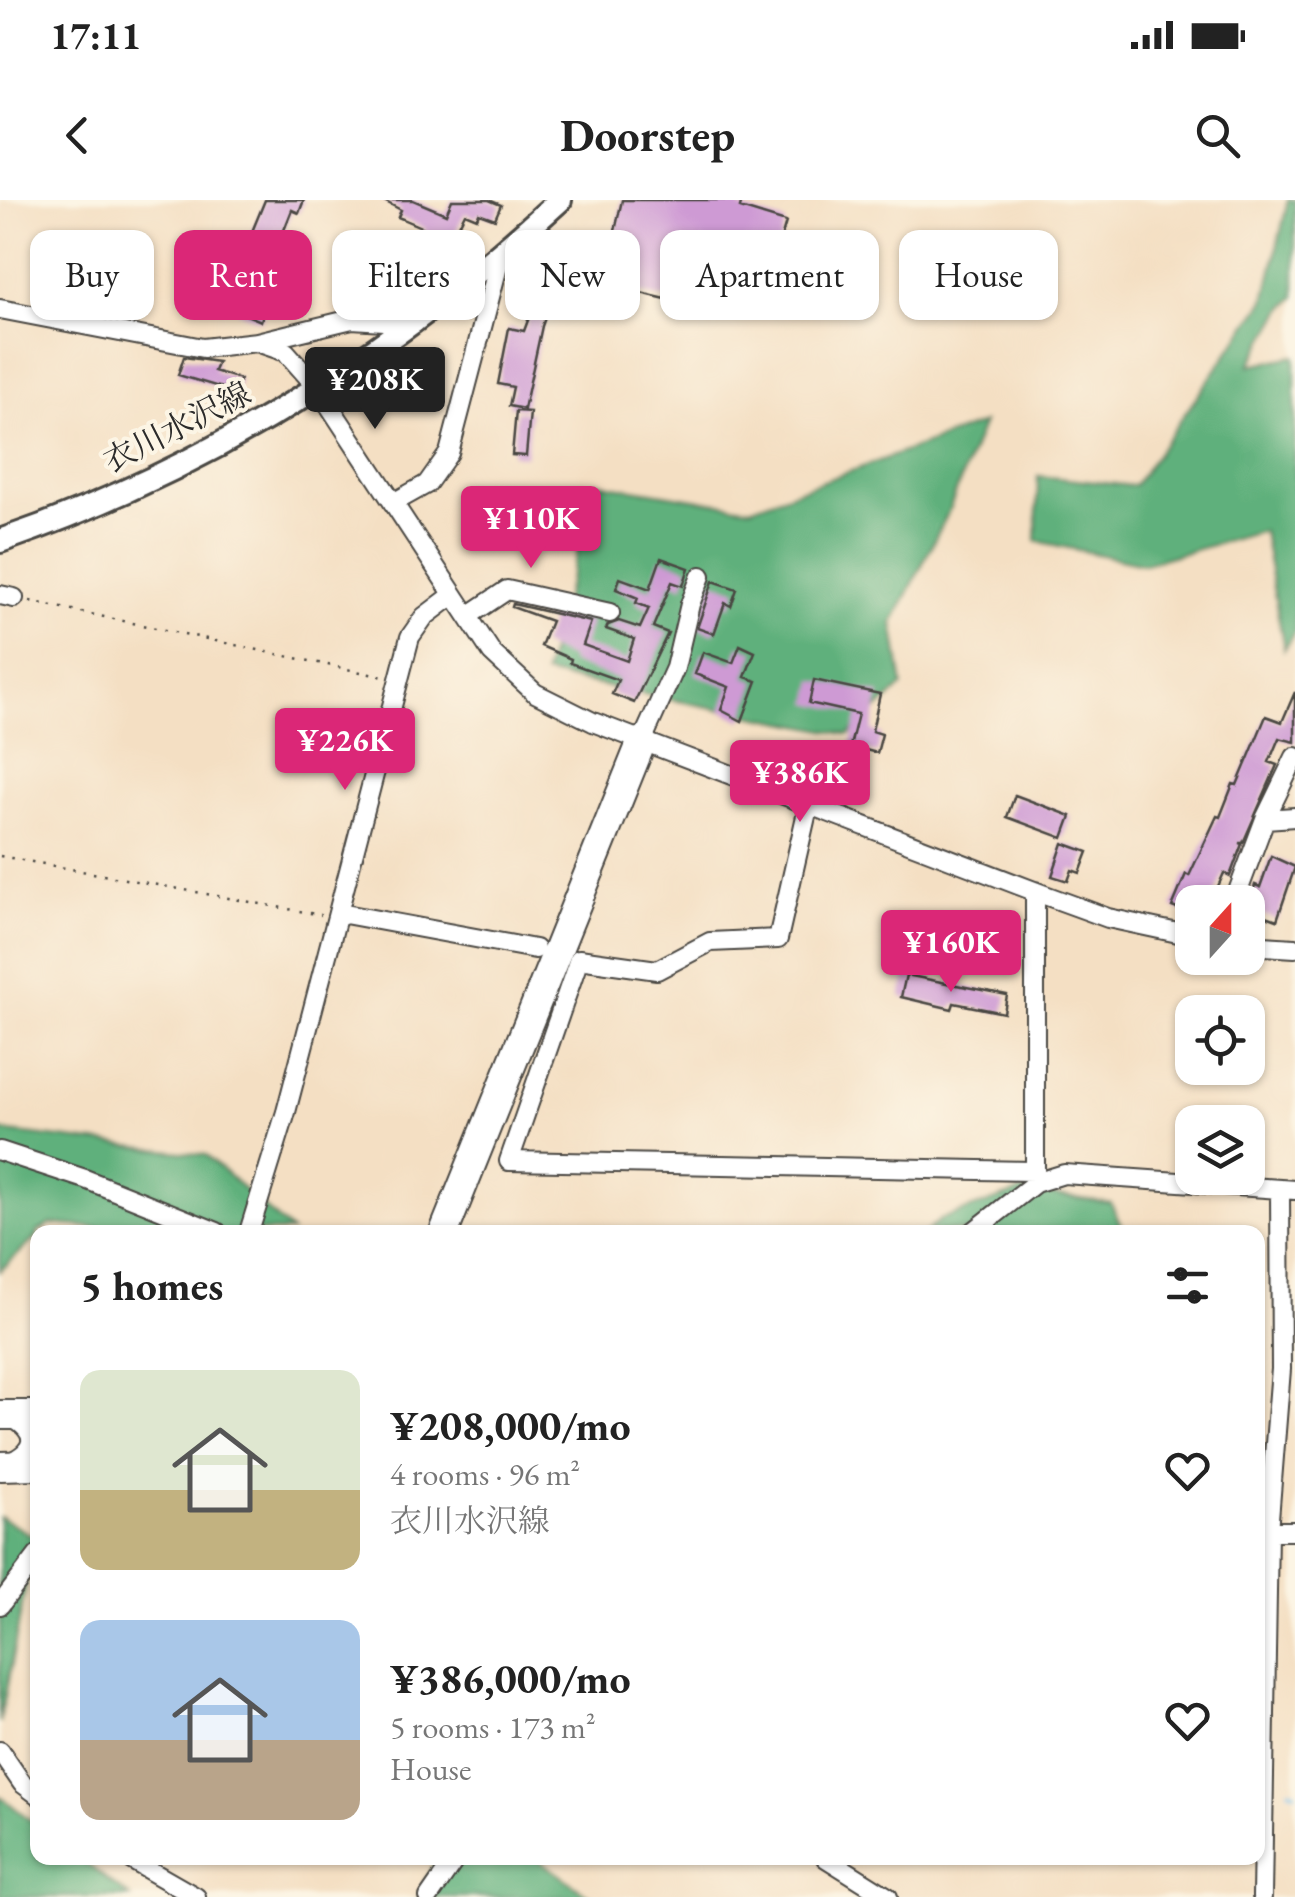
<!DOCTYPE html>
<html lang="en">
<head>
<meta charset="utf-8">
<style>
  :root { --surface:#fff; --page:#f6f6f6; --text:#222; --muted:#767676; --accent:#db2777 }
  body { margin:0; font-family:"EB Garamond","Noto Serif JP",serif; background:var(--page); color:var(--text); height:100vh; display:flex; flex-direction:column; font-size:38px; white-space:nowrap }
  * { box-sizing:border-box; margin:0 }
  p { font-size:32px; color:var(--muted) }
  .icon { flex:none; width:55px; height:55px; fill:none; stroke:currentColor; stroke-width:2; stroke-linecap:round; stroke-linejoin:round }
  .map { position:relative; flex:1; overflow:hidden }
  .panel { position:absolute; left:30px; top:1025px; width:1235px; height:640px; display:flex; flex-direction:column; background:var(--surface); border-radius:20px; box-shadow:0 2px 8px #0004 }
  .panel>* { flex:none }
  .guide { position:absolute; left:30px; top:30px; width:1235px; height:90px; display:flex; gap:20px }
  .needle { width:65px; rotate:21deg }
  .buttons { position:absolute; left:1175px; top:685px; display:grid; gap:20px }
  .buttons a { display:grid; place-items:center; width:90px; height:90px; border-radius:20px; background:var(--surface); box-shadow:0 2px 8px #0004; font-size:50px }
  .price { position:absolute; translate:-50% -85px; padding:0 22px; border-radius:10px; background:var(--accent); color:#fff; font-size:32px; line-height:65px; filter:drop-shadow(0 2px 5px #0008) }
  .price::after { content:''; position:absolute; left:50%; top:60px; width:30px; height:22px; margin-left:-15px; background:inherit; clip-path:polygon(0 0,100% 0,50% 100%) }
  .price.current { background:#222; color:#fff }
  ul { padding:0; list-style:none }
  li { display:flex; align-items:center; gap:30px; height:250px; padding:0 50px }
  li span { display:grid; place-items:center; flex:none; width:280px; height:200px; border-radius:20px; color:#555 }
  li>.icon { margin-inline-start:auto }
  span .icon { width:120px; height:120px; fill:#fffc; stroke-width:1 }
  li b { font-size:42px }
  h2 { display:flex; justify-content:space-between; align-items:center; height:120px; padding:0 50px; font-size:42px }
  .chip { padding:0 35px; border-radius:20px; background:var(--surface); box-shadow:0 2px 8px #0004; font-size:35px; line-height:90px }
  .chip.current { background:var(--accent); color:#fff }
  .status { display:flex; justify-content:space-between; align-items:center; height:70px; padding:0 50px; background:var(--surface); direction:ltr }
  .status svg { height:28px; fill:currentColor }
  header { display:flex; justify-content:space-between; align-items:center; height:130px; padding:0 50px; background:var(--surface); font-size:45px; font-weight:700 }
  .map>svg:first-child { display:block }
  .forest { fill:#5eb07c; stroke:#446e54; stroke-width:2.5 }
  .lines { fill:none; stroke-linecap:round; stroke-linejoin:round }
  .stream { stroke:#73c0ed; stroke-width:4 }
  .building { fill:#ce9ad4 }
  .minor-casing { stroke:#494642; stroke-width:22 }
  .major-casing { stroke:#494642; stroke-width:28 }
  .highway-casing { stroke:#494642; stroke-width:32 }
  .path { stroke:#494642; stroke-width:2.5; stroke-dasharray:2.5 8; stroke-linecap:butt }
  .minor { stroke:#fff; stroke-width:18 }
  .major { stroke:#fff; stroke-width:22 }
  .highway { stroke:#fff; stroke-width:28 }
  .labels { text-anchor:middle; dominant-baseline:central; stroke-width:8; stroke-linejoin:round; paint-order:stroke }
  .street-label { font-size:32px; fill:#2b2b2b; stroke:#fcf5e5 }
</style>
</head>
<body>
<div class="status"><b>17:11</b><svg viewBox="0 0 49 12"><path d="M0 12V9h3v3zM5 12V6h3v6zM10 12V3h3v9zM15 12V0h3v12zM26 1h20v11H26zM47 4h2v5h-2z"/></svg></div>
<header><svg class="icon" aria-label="back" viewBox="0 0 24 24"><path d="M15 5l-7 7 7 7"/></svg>Doorstep<svg class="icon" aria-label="search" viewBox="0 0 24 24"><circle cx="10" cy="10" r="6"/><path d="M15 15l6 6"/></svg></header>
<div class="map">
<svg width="1295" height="1697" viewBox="0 0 1295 1697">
  <rect width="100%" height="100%" fill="#fcf5e5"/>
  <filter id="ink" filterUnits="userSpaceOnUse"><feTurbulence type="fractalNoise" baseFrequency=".01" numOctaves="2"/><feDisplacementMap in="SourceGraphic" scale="20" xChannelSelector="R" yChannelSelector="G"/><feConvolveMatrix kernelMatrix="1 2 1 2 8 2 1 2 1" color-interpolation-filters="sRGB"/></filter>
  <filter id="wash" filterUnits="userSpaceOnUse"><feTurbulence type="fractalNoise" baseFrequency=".0048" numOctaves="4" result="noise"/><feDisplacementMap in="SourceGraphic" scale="40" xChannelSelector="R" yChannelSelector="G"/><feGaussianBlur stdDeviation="2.25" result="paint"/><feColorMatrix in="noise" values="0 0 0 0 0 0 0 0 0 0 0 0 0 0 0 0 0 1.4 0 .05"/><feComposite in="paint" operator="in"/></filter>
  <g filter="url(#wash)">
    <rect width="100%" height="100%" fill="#f4dfc3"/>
    <!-- forest -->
    <path class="forest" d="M1288 0H1295V97L1282 111 1250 165 1295 156V431L1284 449 1263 331 1143 364 1036 341 1038 276 1134 286 1265 100Z
      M983 223 947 315 893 423 903 486 849 535 544 474 596 283 750 308Z
      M0 931 206 955 291 1032H147L51 1024 38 1032 37 1037 0 1071Z
      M1022 991 1111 1003 1124 1032H926L941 1019Z
      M0 1317 35 1337 0 1523Z
      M0 1596 37 1625 38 1658H79L130 1697H0Z
      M436 1658H536L591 1697H418Z"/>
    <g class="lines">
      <!-- stream -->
      <path class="stream" d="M1290 1590 1295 1592"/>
    </g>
    <g id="blocks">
      <!-- building -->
      <path class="building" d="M265 0H304L299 13 292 10 273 58 286 66 268 99 261 121 237 111 252 74 241 68 258 37 251 34Z
        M382 0H413L446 14 452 0H489L501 5 495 19 479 13 477 18 465 13 453 37 445 33 431 64 414 57 426 29 398 17 401 10Z
        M622 0H742L740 8 786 22 763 99 722 87 716 111 603 84Z
        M540 88 554 93 542 126 524 209 509 206 513 187 498 184 509 128 524 131Z
        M184 157 218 162 214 171 240 179 236 192 178 175Z
        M516 211 530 212 526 256 512 255Z
        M661 358 689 368 683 386 672 382 653 427 668 433 634 503 612 494 618 480 570 463 571 459 541 446 551 421 512 407 513 404 591 422 583 445 627 461 634 439 606 429 608 425 619 421 640 428 649 408 636 403 638 398 616 389 620 378 650 389Z
        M713 381 737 389 731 406 725 403 714 434 697 428Z
        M740 445 755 452 745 477 757 481 742 521 721 510 729 487 695 474 703 452 733 463Z
        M814 480 880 494 872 531 882 534 877 553 850 546 858 514 809 503Z
        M1295 492V542L1279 538 1269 562 1277 565 1243 643H1239L1242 644 1230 676 1224 673 1211 702 1189 695 1182 711 1172 707 1186 674 1189 676 1217 616 1220 617 1233 584 1237 585 1266 516 1282 522Z
        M1015 595 1071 616 1063 638 1007 617Z
        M1063 643 1088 652 1080 673 1072 670 1068 681 1052 676Z
        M1271 656 1295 667 1277 720 1248 709 1255 685 1260 687Z
        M906 775 1007 795 1004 813 954 803 952 809 901 797Z"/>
    </g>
  </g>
  <g filter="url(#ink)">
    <use href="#blocks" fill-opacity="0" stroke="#494642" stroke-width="2.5"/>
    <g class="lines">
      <!-- minor casing -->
      <g class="minor-casing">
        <path id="minor" d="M0 109 203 148 257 142 352 119 415 123
          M257 142 286 152 317 187 492 453 535 493 593 522 1042 694 1108 718 1192 736
          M393 303 427 284 449 253 501 55
          M0 395 14 398
          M468 416 507 390 610 413
          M642 541 675 468 690 404 701 376
          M809 603 778 739 710 742 657 770 579 759 509 961 1033 971
          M1265 619 1295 617
          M1035 691V982
          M1234 702 1265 619 1295 557
          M337 718 345 714 535 749
          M1248 745 1295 748
          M0 951 85 979 217 1032
          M249 1032 286 912 410 437 424 417 453 395
          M973 1032 1035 983 1064 974 1295 990
          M8 1263C37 1251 40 1232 10 1217
          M1258 1331H1295
          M0 1405 38 1355
          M0 1551 22 1583 38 1595
          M128 1658 196 1697
          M826 1658 888 1697
          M429 1697 456 1658
          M1262 1697 1268 1331 1281 1169 1280 990"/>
      </g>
      <!-- major casing -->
      <g class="major-casing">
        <path id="major" d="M0 341C209 269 398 150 560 0"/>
      </g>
      <!-- highway casing -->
      <g class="highway-casing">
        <path id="highway" d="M444 1032 642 541
          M0 1215H38
          M0 1266 38 1265"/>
      </g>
      <!-- path -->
      <path class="path" d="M30 401 384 477
        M0 656 321 715"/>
      <!-- minor -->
      <use href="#minor" class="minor"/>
      <!-- major -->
      <use href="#major" class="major"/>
      <!-- highway -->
      <use href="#highway" class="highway"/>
    </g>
  </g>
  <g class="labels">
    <!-- street labels -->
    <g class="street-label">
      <text transform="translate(177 227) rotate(-27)">衣川水沢線</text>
    </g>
  </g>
</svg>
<div class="buttons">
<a><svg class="needle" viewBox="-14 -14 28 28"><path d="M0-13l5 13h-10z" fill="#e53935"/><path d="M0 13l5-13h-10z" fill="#767676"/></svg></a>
<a><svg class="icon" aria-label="locate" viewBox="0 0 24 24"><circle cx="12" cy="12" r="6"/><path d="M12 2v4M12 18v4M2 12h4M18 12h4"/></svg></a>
<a><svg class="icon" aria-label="layers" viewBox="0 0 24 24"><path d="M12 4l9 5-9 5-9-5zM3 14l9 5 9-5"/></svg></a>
</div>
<b class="price current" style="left:375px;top:232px">¥208K</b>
<b class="price" style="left:531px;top:371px">¥110K</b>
<b class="price" style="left:345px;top:593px">¥226K</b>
<b class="price" style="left:800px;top:625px">¥386K</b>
<b class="price" style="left:951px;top:795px">¥160K</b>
<div class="guide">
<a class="chip">Buy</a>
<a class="chip current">Rent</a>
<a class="chip">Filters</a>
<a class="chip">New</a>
<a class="chip">Apartment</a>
<a class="chip">House</a>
</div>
<section class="panel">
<h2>5 homes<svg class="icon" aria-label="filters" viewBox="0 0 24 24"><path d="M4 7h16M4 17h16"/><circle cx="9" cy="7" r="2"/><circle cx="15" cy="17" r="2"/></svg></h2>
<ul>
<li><span style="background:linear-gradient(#dfe7d0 60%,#c2b280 0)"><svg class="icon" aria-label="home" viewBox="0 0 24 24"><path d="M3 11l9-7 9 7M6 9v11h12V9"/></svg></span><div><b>¥208,000/mo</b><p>4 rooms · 96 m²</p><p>衣川水沢線</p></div><svg class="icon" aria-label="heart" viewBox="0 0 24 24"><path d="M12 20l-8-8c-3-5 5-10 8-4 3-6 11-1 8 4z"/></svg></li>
<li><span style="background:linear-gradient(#a9c7e8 60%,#b9a48a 0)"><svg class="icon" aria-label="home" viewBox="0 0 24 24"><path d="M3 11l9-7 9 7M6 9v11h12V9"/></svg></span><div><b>¥386,000/mo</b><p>5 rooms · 173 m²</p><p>House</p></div><svg class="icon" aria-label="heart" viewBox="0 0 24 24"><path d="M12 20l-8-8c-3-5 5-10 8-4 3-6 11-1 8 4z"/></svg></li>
</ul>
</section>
</div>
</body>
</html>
